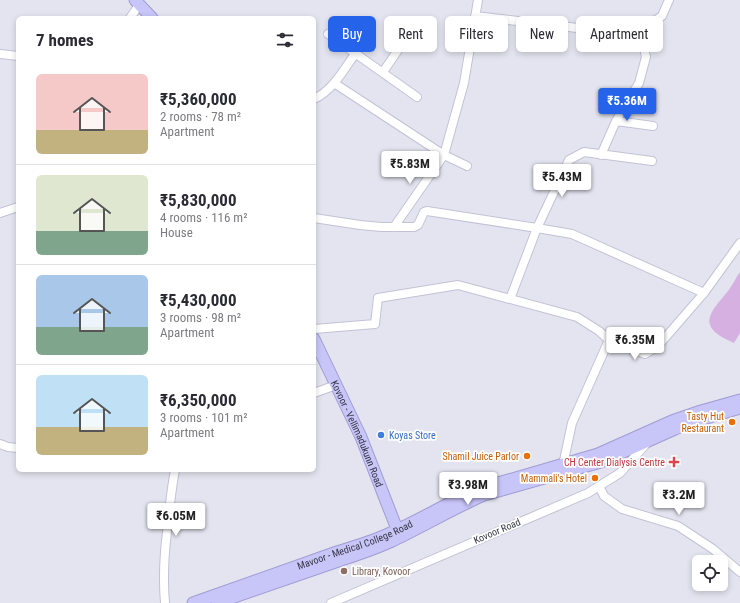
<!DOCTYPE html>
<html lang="en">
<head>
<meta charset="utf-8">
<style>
  :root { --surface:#fff; --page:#f2f2f3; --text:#2b2b33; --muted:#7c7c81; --line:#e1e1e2; --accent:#2563eb }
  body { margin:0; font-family:"Roboto Condensed",sans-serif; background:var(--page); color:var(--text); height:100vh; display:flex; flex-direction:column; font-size:15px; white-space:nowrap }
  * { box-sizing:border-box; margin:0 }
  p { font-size:13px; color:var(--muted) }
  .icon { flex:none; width:22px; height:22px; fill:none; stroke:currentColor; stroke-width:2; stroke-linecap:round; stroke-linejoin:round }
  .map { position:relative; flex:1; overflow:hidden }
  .details { position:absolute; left:16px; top:16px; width:300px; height:456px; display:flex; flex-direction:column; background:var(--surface); border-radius:6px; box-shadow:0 2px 6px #0003 }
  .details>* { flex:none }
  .guide { position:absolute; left:328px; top:16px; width:352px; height:36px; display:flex; gap:8px }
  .buttons { position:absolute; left:692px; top:555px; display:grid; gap:8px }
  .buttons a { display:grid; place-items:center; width:36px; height:36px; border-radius:6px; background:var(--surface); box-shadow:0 2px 6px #0003; font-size:20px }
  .price { position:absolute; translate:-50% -34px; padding:0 9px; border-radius:4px; background:#fff; color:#222; font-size:13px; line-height:26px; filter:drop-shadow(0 1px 2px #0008) }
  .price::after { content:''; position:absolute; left:50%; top:24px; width:12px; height:9px; margin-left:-6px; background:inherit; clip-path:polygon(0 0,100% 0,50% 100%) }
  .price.active { background:var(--accent); color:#fff }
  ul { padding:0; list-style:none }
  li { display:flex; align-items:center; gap:12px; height:100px; padding:0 20px }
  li+li { border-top:1px solid var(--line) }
  li span { display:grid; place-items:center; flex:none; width:112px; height:80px; border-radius:6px; color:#555 }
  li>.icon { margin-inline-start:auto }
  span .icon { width:48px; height:48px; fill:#fffc; stroke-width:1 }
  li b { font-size:17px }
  h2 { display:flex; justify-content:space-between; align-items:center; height:48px; padding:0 20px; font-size:17px }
  .chip { padding:0 14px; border-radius:6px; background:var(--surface); box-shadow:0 2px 6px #0003; font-size:14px; line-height:36px }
  .chip.active { background:var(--accent); color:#fff }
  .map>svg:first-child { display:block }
  .green { fill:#d5b0e1 }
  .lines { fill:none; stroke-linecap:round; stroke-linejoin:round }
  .street-casing { stroke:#c2c2d6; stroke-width:10 }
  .secondary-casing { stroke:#9e9cd2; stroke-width:13 }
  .street { stroke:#fff; stroke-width:8 }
  .secondary { stroke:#c8c5f9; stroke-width:11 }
  .food-dot { fill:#e8710a; stroke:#fff; stroke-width:1.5 }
  .shop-dot { fill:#3f7fe0; stroke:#fff; stroke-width:1.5 }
  .health-dot { fill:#e0444e; stroke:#fff; stroke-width:1.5 }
  .education-dot { fill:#8d6e63; stroke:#fff; stroke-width:1.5 }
  .labels { text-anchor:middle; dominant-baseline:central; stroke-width:3.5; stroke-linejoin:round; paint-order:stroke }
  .food-label { font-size:10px; fill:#c56008; stroke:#fff; text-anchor:end }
  .street-label { font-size:10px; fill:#353642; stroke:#fff }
  .shop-label { font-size:10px; fill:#366cbe; stroke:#fff; text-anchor:start }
  .health-label { font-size:10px; fill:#be3a42; stroke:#fff; text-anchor:end }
  .education-label { font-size:10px; fill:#785e54; stroke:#fff; text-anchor:start }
</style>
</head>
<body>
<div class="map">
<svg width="740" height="603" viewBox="0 0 740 603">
  <rect width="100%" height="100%" fill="#e4e4f0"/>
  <!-- green -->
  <path class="green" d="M740 272V333L734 343C726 339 713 334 710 325 706 312 724 298 730 288 734 283 736 277 740 272Z"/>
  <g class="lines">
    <!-- street casing -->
    <g class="street-casing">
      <path id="street" d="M475 16 620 33 640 30 662 16 669 0
        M130 18 139 5
        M328 34 417 97
        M0 54 18 56
        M383 72 411 31
        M334 83 444 155 467 166
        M314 99C333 90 343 71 355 54
        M616 121 653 126
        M601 155 616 121 639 83 646 57 640 30
        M0 213 18 207
        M314 218 360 225 381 227H414L418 225 424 212 427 211 537 228 572 234 704 293
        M394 227 444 155 464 83 478 0
        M510 299 537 228 569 160 584 152 652 161
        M314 329 375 324 378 298 458 285 577 317 599 331 609 340 572 423 563 465
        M609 340 645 354 658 346 704 293 740 243
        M314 393 336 385
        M0 444 8 447 18 448
        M599 486 604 496 622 509 678 526 713 549 740 572
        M165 603C163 579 164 556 167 532 169 511 171 491 175 470
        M331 603 588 493 620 473 647 443"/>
    </g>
    <!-- secondary casing -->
    <g class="secondary-casing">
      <g id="secondary">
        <path d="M135 0 152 18"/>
        <path id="s1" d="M314 339 361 437 395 524 402 536"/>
        <path id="s2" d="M193 603C241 586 289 569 337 552 353 547 370 542 386 535 418 521 449 502 481 488L598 454 672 421 701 411 740 400"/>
        <path d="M217 603 341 560C357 555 374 549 390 542 422 527 452 509 484 495L601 462 675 429 703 419 740 408"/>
      </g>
    </g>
    <!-- street -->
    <use href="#street" class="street"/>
    <!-- secondary -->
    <use href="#secondary" class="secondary"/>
  </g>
  <!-- markers -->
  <g class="food-dot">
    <circle cx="732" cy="422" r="4"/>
    <circle cx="527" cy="456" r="4"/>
    <circle cx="595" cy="478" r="4"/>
  </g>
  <circle class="shop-dot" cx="381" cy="435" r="4"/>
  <path class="health-dot" d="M672 456h4v4h4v4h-4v4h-4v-4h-4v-4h4z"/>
  <circle class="education-dot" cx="344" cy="571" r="4"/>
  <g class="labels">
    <!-- food labels -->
    <g class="food-label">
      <text x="724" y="416">Tasty Hut<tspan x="724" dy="12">Restaurant</tspan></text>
      <text x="519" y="456">Shamil Juice Parlor</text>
      <text x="587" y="478">Mammali's Hotel</text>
    </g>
    <!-- street labels -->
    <g class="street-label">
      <text stroke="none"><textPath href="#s1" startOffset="104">Kovoor - Vellimadukunn Road</textPath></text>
      <text transform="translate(497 531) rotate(-23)">Kovoor Road</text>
      <text stroke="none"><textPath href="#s2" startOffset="172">Mavoor - Medical College Road</textPath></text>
    </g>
    <!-- shop labels -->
    <g class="shop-label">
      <text x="389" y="435">Koyas Store</text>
    </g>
    <!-- health labels -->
    <g class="health-label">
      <text x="665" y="462">CH Center Dialysis Centre</text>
    </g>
    <!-- education labels -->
    <g class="education-label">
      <text x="352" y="571">Library, Kovoor</text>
    </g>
  </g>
</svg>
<div class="buttons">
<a><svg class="icon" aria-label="locate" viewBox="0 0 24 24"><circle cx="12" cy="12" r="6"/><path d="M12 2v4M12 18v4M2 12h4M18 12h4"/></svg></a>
</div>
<b class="price active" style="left:627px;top:122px">₹5.36M</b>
<b class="price" style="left:410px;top:185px">₹5.83M</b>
<b class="price" style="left:562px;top:198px">₹5.43M</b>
<b class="price" style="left:635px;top:361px">₹6.35M</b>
<b class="price" style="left:468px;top:506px">₹3.98M</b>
<b class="price" style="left:679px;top:516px">₹3.2M</b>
<b class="price" style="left:176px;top:537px">₹6.05M</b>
<div class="guide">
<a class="chip active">Buy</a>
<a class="chip">Rent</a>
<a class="chip">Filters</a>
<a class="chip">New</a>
<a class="chip">Apartment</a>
</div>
<section class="details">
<h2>7 homes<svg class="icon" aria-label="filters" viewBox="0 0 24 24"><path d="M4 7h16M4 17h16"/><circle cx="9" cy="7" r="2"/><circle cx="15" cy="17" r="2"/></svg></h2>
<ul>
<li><span style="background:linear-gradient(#f6c9c9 70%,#c2b280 0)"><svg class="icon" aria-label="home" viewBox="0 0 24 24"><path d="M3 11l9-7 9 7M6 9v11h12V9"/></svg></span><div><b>₹5,360,000</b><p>2 rooms · 78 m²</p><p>Apartment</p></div></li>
<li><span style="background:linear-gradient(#dfe7d0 70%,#7fa58c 0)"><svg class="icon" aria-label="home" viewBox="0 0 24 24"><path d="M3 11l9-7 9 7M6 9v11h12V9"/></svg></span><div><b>₹5,830,000</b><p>4 rooms · 116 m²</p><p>House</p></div></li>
<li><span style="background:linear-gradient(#a9c7e8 65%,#7fa58c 0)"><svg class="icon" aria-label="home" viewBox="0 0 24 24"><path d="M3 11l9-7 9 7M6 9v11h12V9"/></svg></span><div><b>₹5,430,000</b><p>3 rooms · 98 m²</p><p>Apartment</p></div></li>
<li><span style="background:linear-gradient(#bfe0f5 65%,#c2b280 0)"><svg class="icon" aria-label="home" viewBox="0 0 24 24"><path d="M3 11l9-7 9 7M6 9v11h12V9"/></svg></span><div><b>₹6,350,000</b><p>3 rooms · 101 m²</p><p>Apartment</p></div></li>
</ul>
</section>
</div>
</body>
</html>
